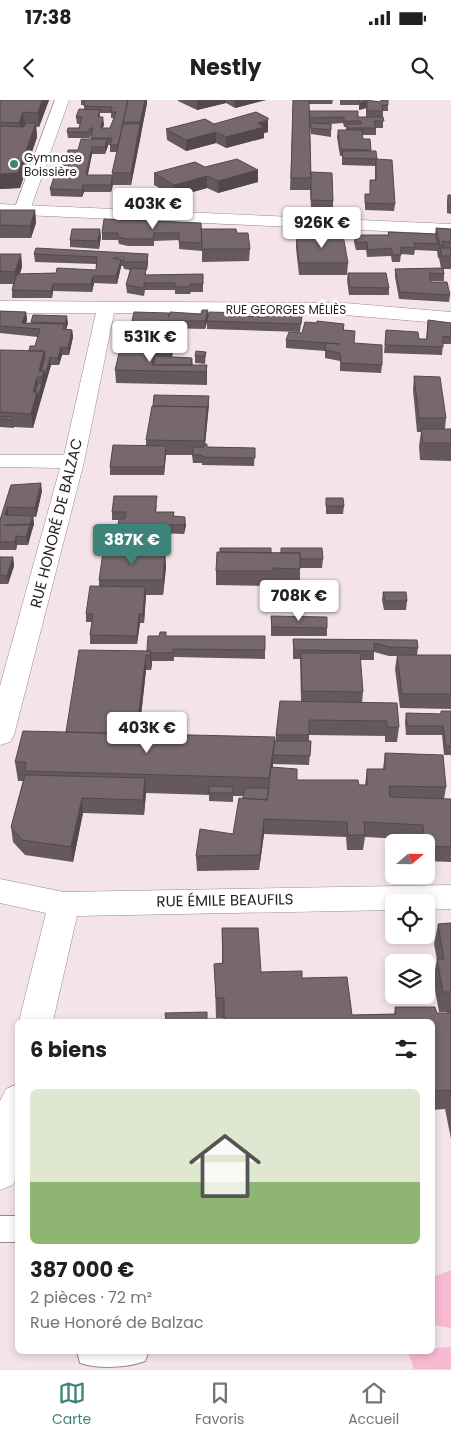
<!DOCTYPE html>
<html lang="fr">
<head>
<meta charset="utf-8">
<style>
  :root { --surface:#fff; --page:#f6f6f6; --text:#202124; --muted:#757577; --line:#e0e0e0; --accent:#3d837a }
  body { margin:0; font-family:Poppins,sans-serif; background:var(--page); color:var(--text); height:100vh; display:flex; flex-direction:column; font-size:19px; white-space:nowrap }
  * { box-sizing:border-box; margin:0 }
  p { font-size:16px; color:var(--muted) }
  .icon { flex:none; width:28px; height:28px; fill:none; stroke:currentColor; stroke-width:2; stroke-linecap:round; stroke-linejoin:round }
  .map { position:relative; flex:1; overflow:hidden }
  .sheet { position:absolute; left:15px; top:919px; width:420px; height:335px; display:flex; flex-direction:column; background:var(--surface); border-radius:8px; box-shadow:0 2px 8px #0003 }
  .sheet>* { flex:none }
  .needle { width:32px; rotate:70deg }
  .tools { position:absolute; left:385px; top:734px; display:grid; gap:10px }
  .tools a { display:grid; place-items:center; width:50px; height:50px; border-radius:8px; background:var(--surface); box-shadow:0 2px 8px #0003; font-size:25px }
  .price { position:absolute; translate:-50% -42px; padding:0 11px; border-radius:5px; background:#fff; color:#222; font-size:16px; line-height:32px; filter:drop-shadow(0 1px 2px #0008) }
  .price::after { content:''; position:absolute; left:50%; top:30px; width:15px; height:11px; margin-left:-8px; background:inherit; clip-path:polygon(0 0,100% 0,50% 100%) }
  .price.current { background:var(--accent); color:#fff }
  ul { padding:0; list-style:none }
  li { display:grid; align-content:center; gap:10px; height:265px; padding:0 15px }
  li span { display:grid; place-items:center; height:155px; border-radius:8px; color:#555 }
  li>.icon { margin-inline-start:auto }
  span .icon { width:90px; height:90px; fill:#fffc; stroke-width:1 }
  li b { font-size:21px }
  h2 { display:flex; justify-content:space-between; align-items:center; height:60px; padding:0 15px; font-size:21px }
  .status { display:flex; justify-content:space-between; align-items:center; height:35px; padding:0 25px; background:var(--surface); direction:ltr }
  .status svg { height:14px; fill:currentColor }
  header { display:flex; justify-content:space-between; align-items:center; height:65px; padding:0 15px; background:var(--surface); font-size:22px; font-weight:700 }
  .tabs { display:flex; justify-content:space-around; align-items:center; height:70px; border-top:1px solid var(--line); background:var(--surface); font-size:14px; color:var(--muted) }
  .tabs a { display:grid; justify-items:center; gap:2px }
  .tabs .current { color:var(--accent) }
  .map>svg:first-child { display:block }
  .green { fill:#f7bad2 }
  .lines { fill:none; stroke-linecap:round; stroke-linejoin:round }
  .service-casing { stroke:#96888d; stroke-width:2 }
  .minor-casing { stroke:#96888d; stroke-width:1 }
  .primary-casing { stroke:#96888d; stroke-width:1 }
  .service { fill:#fff; fill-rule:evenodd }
  .minor { fill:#fff; fill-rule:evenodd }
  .primary { fill:#fff; fill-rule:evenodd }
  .wall { fill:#65595e; fill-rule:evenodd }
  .shaded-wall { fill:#53494c }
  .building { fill:#76686d; stroke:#53494c }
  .poi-dot { fill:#3d837a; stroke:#fff; stroke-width:2 }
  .labels { text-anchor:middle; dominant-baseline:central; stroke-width:5; stroke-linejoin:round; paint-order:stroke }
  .far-poi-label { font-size:12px; fill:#251f21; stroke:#fff; text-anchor:start }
  .far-street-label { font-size:12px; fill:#251f21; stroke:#fff }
  .street-label { font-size:15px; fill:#251f21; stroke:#fff }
</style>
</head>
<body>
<div class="status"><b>17:38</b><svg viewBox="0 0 49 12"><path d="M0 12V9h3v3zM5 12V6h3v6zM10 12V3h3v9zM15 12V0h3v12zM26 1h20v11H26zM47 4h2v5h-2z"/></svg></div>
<header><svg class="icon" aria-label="back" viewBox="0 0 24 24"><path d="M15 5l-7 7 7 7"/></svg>Nestly<svg class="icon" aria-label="search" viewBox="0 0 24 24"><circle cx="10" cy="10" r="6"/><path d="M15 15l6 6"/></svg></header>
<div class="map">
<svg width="451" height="1269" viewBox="0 0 451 1269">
  <rect width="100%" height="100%" fill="#f4e4ea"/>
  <!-- green -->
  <path class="green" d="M451 1170V1228L433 1225V1177Z
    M451 1247V1269H414L408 1251H432L433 1248Z"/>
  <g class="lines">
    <!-- service casing -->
    <g class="service-casing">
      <path id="service" d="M0 1116H18V1142H0Z
        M77 1251H149L145 1261C127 1268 98 1269 80 1263Z"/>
    </g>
    <!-- minor casing -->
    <g class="minor-casing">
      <path id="minor" d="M55 0H69L30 110 28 113H16L14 110Z
        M0 201 345 203 451 212V224L345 215 114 213 84 362 14 635 10 642 0 645V586L60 368 0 367V355H64L96 213H0Z
        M0 779 64 792 451 785V809L426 810V802H394V810L77 816 53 921H19L46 813 0 803Z
        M18 984V1075L13 1085 0 1090V1001L6 989Z"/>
    </g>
    <!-- primary casing -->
    <g class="primary-casing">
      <path id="primary" d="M0 104 451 124V134L0 114Z"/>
    </g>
    <!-- service -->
    <use href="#service" class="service"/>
    <!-- minor -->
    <use href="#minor" class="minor"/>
    <!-- primary -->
    <use href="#primary" class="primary"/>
  </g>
  <!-- wall -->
  <path class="wall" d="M0 0H49L39 27H36L37 37 20 88 0 89Z
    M81 0H147V3L131 85H113L111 92H84L82 97 51 96 50 89 67 71 69 66H59V59L78 50 91 39 92 35H91L90 38H68L67 32 79 28 80 24H77L76 17 84 10V5H81ZM100 13H111V18H114L110 28H103L104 24 100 17ZM108 45H110V52H117L112 75H88L92 54H105Z
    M178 0H266L235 8 226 3 197 10 178 1Z
    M293 0H333L332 4H309V11L358 17H366V8L359 10V5H340V0H372V1L381 2V0L388 5V11H383V28H376V35H362L363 39 377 59 395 104 394 111 365 110V94H370V80H375V66L342 65V56H340L337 37 338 30H346V27H344L343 23 330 24H331V37L311 34 310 25 311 72 333 101V108L311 107 310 89V90H290Z
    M214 24 268 32 264 33V38L226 48 216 43 186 51 167 40 166 29Z
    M205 67 258 70V82L218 93 207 88 175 97 154 85V73Z
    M448 95H451V114L447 113V102Z
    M0 110H35L36 123 31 138H0Z
    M436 128 451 129V169H443L444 174V181H430L431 182 450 195 449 202 399 199 395 177V169L441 168 439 158H438L437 151 415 150 414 155 401 154 400 162H392L391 156 367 157 366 150H356L354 142 355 135H388V132L435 134Z
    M201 131 237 133 250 149 249 161 202 162V151L179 149V140L154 141V146H128L119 144 118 140H102V133Z
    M296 135 348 163 347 175H299L296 148Z
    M101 136 99 149 70 147V140Z
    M36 148 148 162 147 170H146V175L203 174V192H191L190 194H175V190H145L144 196 127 193 126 185 130 170 124 169 123 166H121L117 184 94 183 92 192 53 191 52 198H12V190L13 184H0V154H21L22 167 20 174 56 173 96 170V164L35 162 34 154Z
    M348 173 389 188V195H349L347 180Z
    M0 211 26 212 27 220 26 223H31V222L68 223 66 229 72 230 73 237 69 255H62L59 265H51L33 328 14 327V328L0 327V250L29 251 35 246 38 237 0 233Z
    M134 212 208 219 244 216 264 217 302 216 300 232 207 229V222L205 229 159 228 158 235 175 236V243L172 257 192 258 193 265H207V285L116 283 115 270 134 250 136 242H130L129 234Z
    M428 220 451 223V244H443L442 255 384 253 386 230 419 239H426Z
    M344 224V230L354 243 382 265 381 273 340 271V261L325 258V251L286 248V240L302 233Z
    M206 252 205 264 195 263V256Z
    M414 276 446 318 445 329H451V361L420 360 419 346 421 332H417L413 290Z
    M209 304 205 344 207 347 255 348 254 366 202 365V363H193L192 355H166L164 375H110V367L146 346V340Z
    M11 385 42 391 36 417H33L34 424 28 445H17L16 450H0V420Z
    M326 398 344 406 343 414H326Z
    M157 405 156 412H174V416L186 425 184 434 158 433 157 452 108 451 107 443 119 426V420H112V412Z
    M165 452 166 467 163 495H146L144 523H140L137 544H90V535L92 522H86V514L99 486V480Z
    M271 453 323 459 322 468H300V483H273L272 486 216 485V471Z
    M0 457H13L14 466 8 484H0Z
    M383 492 407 501 406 510H384L382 500Z
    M271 516 327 528V536H271Z
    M166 536 265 550V559L174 557V561H152L151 570H146L139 634 275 647 276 635 301 602 300 559H293V539L417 540 418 548 417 555H451V609L400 608 395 569 397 556H389L374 552V560H360L363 592 362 603 399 627 397 642H385V636L309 635V641H311L309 665 273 664V667L297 680 365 685 367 669H383L385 653 446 687 444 699H451V762L426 761V742H421V740L365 737 363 750H347L346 737 264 734 259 770 197 771 196 756 233 734 244 696H233V702L209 701V695L146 693 144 715 83 713 73 762 25 755 13 742 11 727 23 681H18L15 662 66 632 147 550Z
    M441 611H451V655H444L442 635H406L405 622 406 613 441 614Z
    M451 823V1039L445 1009 432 1010V921L207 919H224V918H216L215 884 214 864 222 863V828L261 872 302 878 352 915 394 914 395 907 437 913H447V912H439L433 879 437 860 434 844 438 824Z"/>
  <!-- shaded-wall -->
  <path class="shaded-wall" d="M42 0H49L39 27 38 13Z
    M145 0H147V3L141 34 140 22Z
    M197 0H226V3L197 10Z
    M235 0H266L235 8Z
    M367 1 366 8 359 10 360 3Z
    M23 12 25 26 21 37 19 23Z
    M103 17 104 24 101 35V28Z
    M268 20V32L264 33V38L226 48V37L258 23Z
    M36 23 37 37 20 88 0 89V74Z
    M140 24 141 35 131 85V73Z
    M216 32V43L186 51V40Z
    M107 39 108 46 105 54V47Z
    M92 47V54L86 82V75Z
    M258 70V82L218 93V81Z
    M207 76V88L175 97 174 85Z
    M112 78 113 85 111 92V85Z
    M83 85 84 92 82 97V90Z
    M35 110 36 123 31 138 30 126Z
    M100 129 101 136 99 149 98 141Z
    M21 154 22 167 16 184 15 172Z
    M148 154V162L147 170V162Z
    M121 160V167L117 184 116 176Z
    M93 176 94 183 92 192 91 184Z
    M53 184V191L52 198 51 191Z
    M208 210V218L205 229V221Z
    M26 212 27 220 24 228 22 223Z
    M67 216 68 223 66 231 65 223Z
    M159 221V228L156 243V235Z
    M72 230 73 237 69 255 68 248Z
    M175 236V243L170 263V255Z
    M61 247 62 255 59 265 58 258Z
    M44 251 50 257 51 265 39 306 38 298 42 283V277L39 271Z
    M207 265V285L206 272Z
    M37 277 39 306 33 328 31 314 33 292Z
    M209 296V304L204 355V341Z
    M166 346V354L164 375V367Z
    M41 383 42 391 36 417 35 408Z
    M7 407 9 416 5 415Z
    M33 416 34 424 31 433 30 424Z
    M185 417 186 425 184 434V425Z
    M30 425 31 434 28 445 26 437Z
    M158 427V435L157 452 156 443Z
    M16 436 17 445 16 450 15 442Z
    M165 452 166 467 163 495V480Z
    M13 457 14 466 8 484 7 476Z
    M145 487 146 495 144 523 143 514Z
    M139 514 140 523 137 544V536Z
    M151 551 152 565 151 570 150 555Z
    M146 555V570L137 652 136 637Z
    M275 637 274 655H273V664L269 697V678Z
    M145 678 146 693 144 715 143 700Z
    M82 698 83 713 73 762 71 747Z
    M264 719V734L259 770 260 755Z"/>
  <!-- building -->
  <path class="building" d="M0 0H42L38 13 23 12 19 23 0 22Z
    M85 0H128L118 45H110L112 38H91L93 28H90L89 32H67L68 28H79L82 17H76L79 9 100 10 98 17H103L101 28H110L116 12H111L112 7 84 6Z
    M128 0H145L140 22H123Z
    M293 0H309L311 78H291Z
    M359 0H372V1L381 2V0H388V5H382L383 11H367V1L360 3Z
    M309 11H358V17H383L384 21H374L376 28H347L346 24H361V21H344V17L310 18Z
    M256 12 268 18V20L258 23 264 27 226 37 216 32 186 40 166 29 205 19 214 24Z
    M25 23H36L18 73 0 74V26L24 27Z
    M310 23 331 24V30L311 28Z
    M123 24H140L131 73H112Z
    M338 30H362L363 39H370L371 50 340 49Z
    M81 39H107L105 47H92L86 75H112V78L111 85H83L82 90 50 89 56 71H67L71 59H59L60 55H67L68 50H78Z
    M342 51H376L377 59 343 58Z
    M237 59 258 70 218 81 207 76 174 85 154 73 195 62 205 67Z
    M376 59 392 60 395 104 365 103V94H370V80H376Z
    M311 72 332 73 333 101 311 100Z
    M448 95H451V107L448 106Z
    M0 110H35L30 126 0 125Z
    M104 119 201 123 202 143 179 142V133H154L153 139H127L118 137V133H102Z
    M436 128 451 129V142L442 141 443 146 440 145Z
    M72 129H100L98 141 70 140Z
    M201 129H236L237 133H248L250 149H202Z
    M388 132 435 134 438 144 414 143 415 148 401 147V155H393L391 148 368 150 367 142 356 143 355 135H389Z
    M296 135H343L348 163H299Z
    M36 148 148 154 147 162H123L124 158H113L121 160 116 176H93L91 184H53L51 191 12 190 17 174 56 173 57 168 96 170 97 157 34 154Z
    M440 148H451V156H442Z
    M0 154H21L15 172 0 171Z
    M131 168 146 169 145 175 203 174V184H190V187H175V183H144V188L126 185Z
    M443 168 444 174 429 173 431 182H447L450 195 400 192 395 169Z
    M348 173H386L389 188 350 187Z
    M202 210H208L205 221H159L156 235 175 236 170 255 155 254V251L142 250V248H134L138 235 129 234 134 212 169 213V217L170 212 201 214Z
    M0 211 26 212 22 223 64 224 63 229 72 230 68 248 61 247 58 258 50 257 45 277 44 271H41L45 257 44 251H29L30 246H35L40 229 0 226Z
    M209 212 244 213V216L264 217 282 214 302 216 301 224 207 221Z
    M33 215 67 216 65 223 31 222Z
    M428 220 451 223V237L443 236V247L385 245 386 230 418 232 419 239H427Z
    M317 221 344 224 343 230 355 231 354 243 382 245V265L341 263 340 253 325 250 326 243 340 244 286 240 289 232 302 233 305 222 317 223Z
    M120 249 155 251 152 265H207L206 272 115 270Z
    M0 250 44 251 39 271H44L42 277H37L33 292H37L31 314 0 312Z
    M196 251 206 252 205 256H195Z
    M155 256 192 258 191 265H156L154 264Z
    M414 276 440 277 446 318H419Z
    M38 283H42L38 298 37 292H35Z
    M154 295 209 296 207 313V307L153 306Z
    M152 306 207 307 204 341 146 340Z
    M0 317H13V320L0 319Z
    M421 329H451V343H423Z
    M204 344H207V347L255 348V358L202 357V355H192L194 347H204Z
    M113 345 166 346 164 367H110Z
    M41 383 35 408 7 407 5 415 33 416 30 424 4 425H30L26 437 16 436 15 442H0V420L11 385Z
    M114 396H157L155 412H174L173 416 185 417 184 425H118L119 419H125L126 412H112Z
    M326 398H343L344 406H326Z
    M110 426 158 427 156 443H107L108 428Z
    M220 448H271V453L220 452Z
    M281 448H322L323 459H300V453H281Z
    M103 452H165L163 480H99Z
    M217 452 300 453V469L273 468V471H216Z
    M0 457H13L7 476 0 475Z
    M90 486 145 487 143 514H139L137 536 90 535 93 514H86Z
    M383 492H406L407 501H385Z
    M271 516 327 517V528L272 527Z
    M160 532H166V536H265V550L173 549V553H151V551L147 550 148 536H159Z
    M293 539 417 540 418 548 390 547 374 543V551L294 550Z
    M79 550 151 551 150 555H146L136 634 66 632Z
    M301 553H360L363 592 302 591Z
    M397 555H451V594H402Z
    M280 601 397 603 399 627H387V621L309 620V635H276Z
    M441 611H451V646H446L443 626H407L406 613 441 614Z
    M23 631 275 637 269 678 25 671 26 662H15Z
    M275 641H311L310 656 273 655Z
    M385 653 443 655 446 687 389 686 390 697 451 699V747L426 746V742H424L423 725 364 722 365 735H348L347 722 264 719 260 755 196 756 200 729 233 734 239 698 267 700 271 667 297 669V680H358L359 685H367V669H385Z
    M25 675 145 678 143 700 82 698 71 747 22 740 11 727Z
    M209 686 233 687V693H209Z
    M245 688H269L267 700 243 698Z
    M451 823V892H443L437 859H444L438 824Z
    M222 828H258L261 872 302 871V878L347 877 352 915 396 914 395 907H435L437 913H451V997L450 990 432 991V921H135L166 920 165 913 207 912V919H224V898H216L214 864 223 863Z"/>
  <!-- markers -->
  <circle class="poi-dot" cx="14" cy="64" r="5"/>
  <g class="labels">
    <!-- far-poi labels -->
    <g class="far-poi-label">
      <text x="24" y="57">Gymnase<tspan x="24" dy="14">Boissière</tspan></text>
    </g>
    <!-- far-street labels -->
    <g class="far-street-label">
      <text x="286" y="209">RUE GEORGES MÉLIÈS</text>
    </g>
    <!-- street labels -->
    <g class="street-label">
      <text transform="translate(56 423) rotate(-76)">RUE HONORÉ DE BALZAC</text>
      <text transform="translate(225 800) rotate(-1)">RUE ÉMILE BEAUFILS</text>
    </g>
  </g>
</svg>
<div class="tools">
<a><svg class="needle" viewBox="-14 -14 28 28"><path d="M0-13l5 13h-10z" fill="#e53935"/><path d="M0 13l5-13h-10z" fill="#757577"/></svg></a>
<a><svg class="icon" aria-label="locate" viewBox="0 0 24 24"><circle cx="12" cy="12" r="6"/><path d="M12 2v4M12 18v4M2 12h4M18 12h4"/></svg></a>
<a><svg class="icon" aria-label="layers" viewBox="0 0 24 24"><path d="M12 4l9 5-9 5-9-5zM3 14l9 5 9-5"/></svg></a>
</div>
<b class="price" style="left:153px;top:130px">403K €</b>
<b class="price" style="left:322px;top:149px">926K €</b>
<b class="price" style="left:150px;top:263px">531K €</b>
<b class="price current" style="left:132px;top:466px">387K €</b>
<b class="price" style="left:299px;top:522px">708K €</b>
<b class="price" style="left:147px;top:654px">403K €</b>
<section class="sheet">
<h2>6 biens<svg class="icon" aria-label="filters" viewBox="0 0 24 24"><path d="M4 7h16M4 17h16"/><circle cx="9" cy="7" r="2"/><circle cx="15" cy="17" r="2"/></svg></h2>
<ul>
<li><span style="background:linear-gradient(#dfe7d0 60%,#8fb573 0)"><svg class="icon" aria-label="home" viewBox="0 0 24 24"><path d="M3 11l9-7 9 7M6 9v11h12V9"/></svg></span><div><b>387 000 €</b><p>2 pièces · 72 m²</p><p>Rue Honoré de Balzac</p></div></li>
</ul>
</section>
</div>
<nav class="tabs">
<a class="current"><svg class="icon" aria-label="map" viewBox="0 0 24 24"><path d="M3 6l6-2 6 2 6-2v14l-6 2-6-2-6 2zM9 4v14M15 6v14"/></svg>Carte</a>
<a><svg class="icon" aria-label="saved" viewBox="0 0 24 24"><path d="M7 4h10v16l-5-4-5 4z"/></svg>Favoris</a>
<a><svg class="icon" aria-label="home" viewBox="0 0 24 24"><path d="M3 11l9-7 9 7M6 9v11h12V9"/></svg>Accueil</a>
</nav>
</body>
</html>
